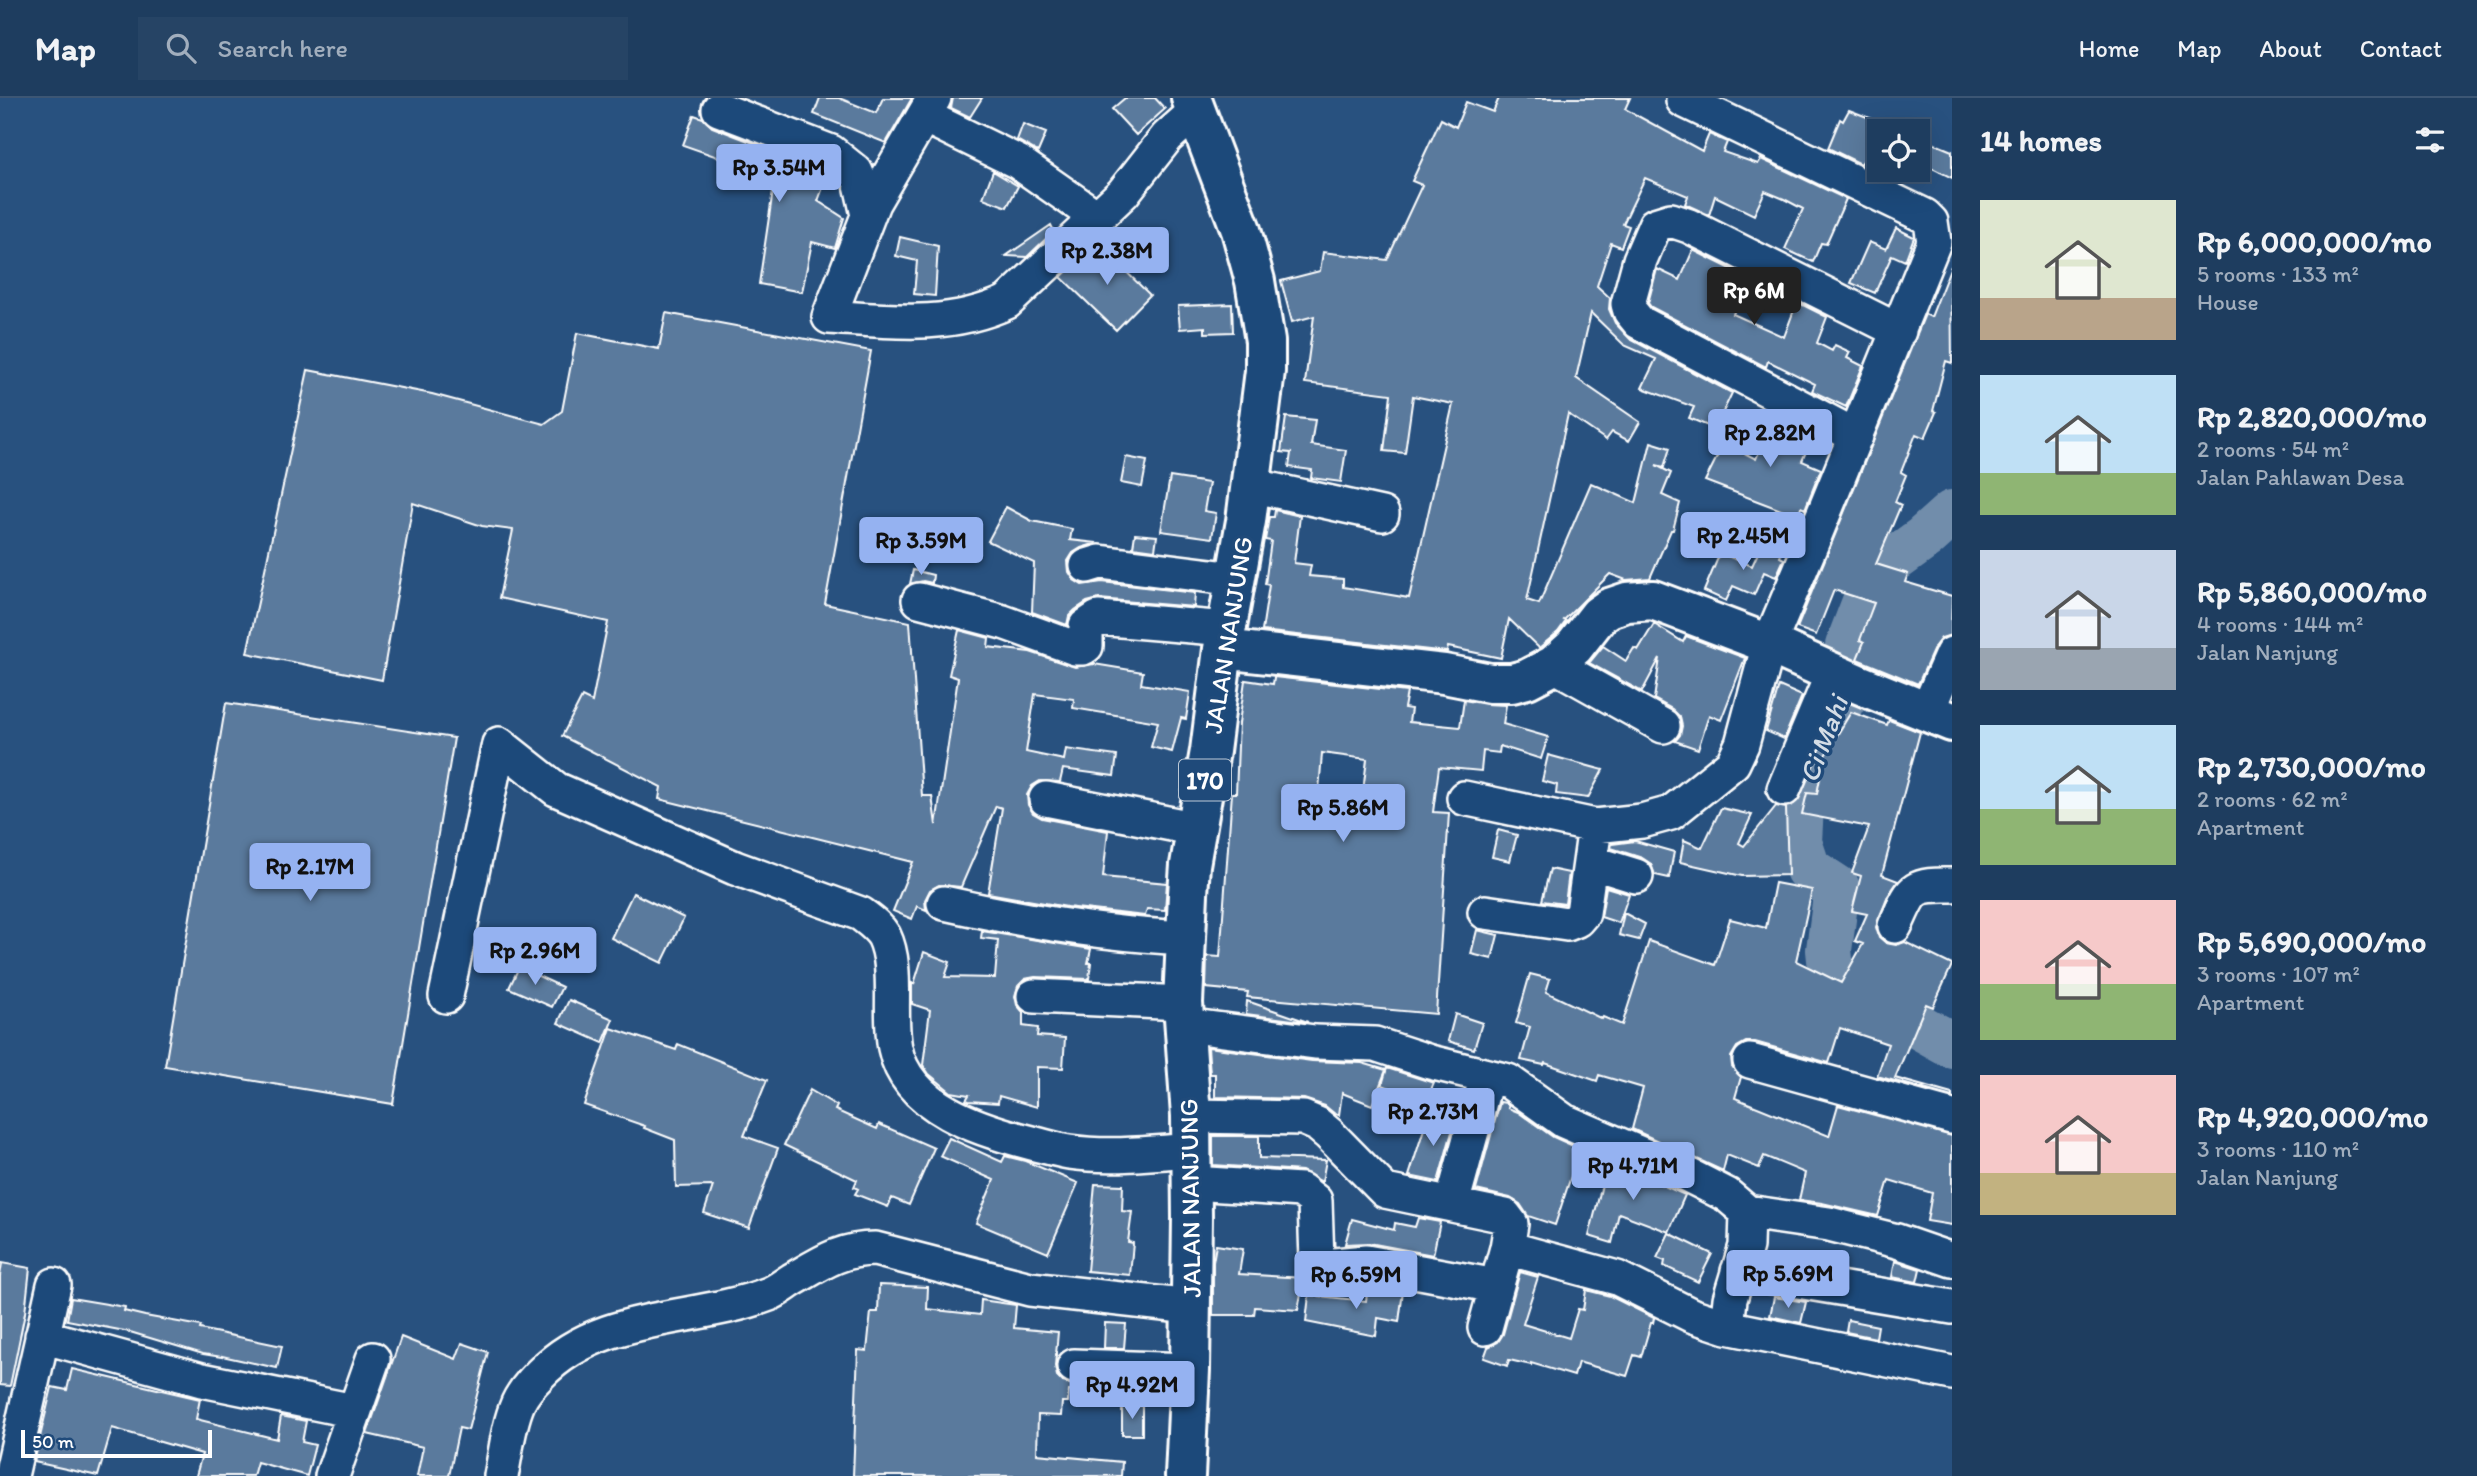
<!DOCTYPE html>
<html lang="en">
<head>
<meta charset="utf-8">
<style>
  :root { --surface:#1e3d5f; --page:#264465; --text:#f1f3f6; --muted:#a1aebd; --line:#3c5674; --accent:#95b2f1 }
  body { margin:0; font-family:Itim,sans-serif; background:var(--page); color:var(--text); height:100vh; display:flex; flex-direction:column; font-size:26px; white-space:nowrap }
  * { box-sizing:border-box; margin:0 }
  p { font-size:23px; color:var(--muted) }
  .icon { flex:none; width:38px; height:38px; fill:none; stroke:currentColor; stroke-width:2; stroke-linecap:round; stroke-linejoin:round }
  .map { position:relative; flex:1; overflow:hidden }
  .panel { display:flex; flex-direction:column; background:var(--surface); width:525px }
  .panel>* { flex:none }
  .fabs { position:absolute; left:1867px; top:21px; display:grid; gap:14px }
  .fabs a { display:grid; place-items:center; width:63px; height:63px; border-radius:0px; background:var(--surface); box-shadow:0 7px 28px #0002,0 0 0 2px var(--line); font-size:35px }
  .scale { position:absolute; left:21px; bottom:18px; width:191px; box-sizing:border-box; padding-left:7px; border:4px solid #fff; border-top:0; font-size:19px; line-height:24px; white-space:nowrap; color:#fff; -webkit-text-stroke:5px #1f4a7a; paint-order:stroke }
  .price { position:absolute; translate:-50% -60px; padding:0 16px; border-radius:7px; background:var(--accent); color:#111; font-size:23px; line-height:46px; filter:drop-shadow(0 2px 4px #0008) }
  .price::after { content:''; position:absolute; left:50%; top:42px; width:21px; height:16px; margin-left:-10px; background:inherit; clip-path:polygon(0 0,100% 0,50% 100%) }
  .price.on { background:#222; color:#fff }
  ul { padding:0; list-style:none }
  li { display:flex; align-items:center; gap:21px; height:175px; padding:0 28px }
  li span { display:grid; place-items:center; flex:none; width:196px; height:140px; border-radius:0px; color:#555 }
  li>.icon { margin-inline-start:auto }
  span .icon { width:84px; height:84px; fill:#fffc; stroke-width:1 }
  li b { font-size:30px }
  h2 { display:flex; justify-content:space-between; align-items:center; height:84px; padding:0 28px; font-size:30px }
  header { display:flex; align-items:center; gap:42px; box-sizing:border-box; height:98px; padding:0 35px; background:var(--surface); border-bottom:2px solid var(--line) }
  header strong { font-size:33px }
  nav { display:flex; gap:38px; margin-inline-start:auto; font-size:24px }
  .search { width:490px; height:63px; background:var(--page); display:flex; align-items:center; gap:18px; box-sizing:border-box; padding:0 24px; border-radius:0px; color:var(--muted); font-size:26px }
  main { display:flex; flex:1; min-height:0 }
  .map>svg:first-child { display:block }
  .lines { fill:none; stroke-linecap:round; stroke-linejoin:round }
  .river { stroke:#718dab; stroke-width:46 }
  .building { fill:#5a7a9d; stroke:#fff; stroke-width:2; fill-rule:evenodd }
  .minor-casing { stroke:#fff; stroke-width:38 }
  .major-casing { stroke:#fff; stroke-width:44 }
  .minor { stroke:#1f4a7a; stroke-width:33 }
  .major { stroke:#1f4a7a; stroke-width:38 }
  .labels { text-anchor:middle; dominant-baseline:central; stroke-width:7; stroke-linejoin:round; paint-order:stroke }
  .shield { fill:#1f4a7a; stroke:#bcc9d7; stroke-width:2 }
  .shield-label { font-size:24px; font-weight:bold; fill:#fff }
  .street-label { font-size:26px; fill:#fff; stroke:#1f4a7a }
  .water-label { font-size:28px; font-style:italic; fill:#d4dde6; stroke:#1f4a7a }
</style>
</head>
<body>
<header>
<strong>Map</strong>
<div class="search"><svg class="icon" aria-label="search" viewBox="0 0 24 24"><circle cx="10" cy="10" r="6"/><path d="M15 15l6 6"/></svg>Search here</div>
<nav><a>Home</a><a>Map</a><a>About</a><a>Contact</a></nav>
</header>
<main>
<div class="map">
<svg width="1952" height="1378" viewBox="0 0 1952 1378">
  <rect width="100%" height="100%" fill="#28517f"/>
  <filter id="ink" filterUnits="userSpaceOnUse"><feTurbulence type="fractalNoise" baseFrequency=".0143" numOctaves="2"/><feDisplacementMap in="SourceGraphic" scale="14" xChannelSelector="R" yChannelSelector="G"/><feConvolveMatrix kernelMatrix="1 2 1 2 8 2 1 2 1" color-interpolation-filters="sRGB"/></filter>
  <g filter="url(#ink)">
    <g class="lines">
      <!-- river -->
      <path class="river" d="M1952 415 1924 440 1876 475 1848 548 1842 604 1802 688 1799 744 1808 771 1837 790 1829 852 1832 880 1852 898 1891 913 1952 947"/>
    </g>
    <!-- building -->
    <path class="building" d="M820 0H839L876 15 883 0H912L886 45 814 16Z
      M953 0H982L970 19 951 10Z
      M1125 0H1155L1165 11 1136 37 1112 11Z
      M1499 0H1630L1625 11 1702 53 1709 36 1727 44 1723 54 1758 66 1761 61 1846 101 1826 146 1821 145 1813 164 1785 151 1803 111 1784 101 1765 93 1754 117 1715 98 1709 117 1685 106 1688 98 1645 80 1623 126 1629 128 1621 149 1611 145 1597 188 1610 200 1609 211 1615 225 1630 241 1732 295 1715 331 1689 320 1694 309 1642 290 1656 261 1624 247 1591 215 1576 280 1640 324 1629 343 1612 334 1606 342 1568 316 1527 502 1539 506 1591 385 1636 405 1651 344 1670 350 1664 369 1656 367 1671 375 1662 397 1680 405 1673 432H1671L1650 480 1626 482 1610 476 1564 522 1566 523 1558 534 1539 550 1509 521 1501 560 1448 549 1447 554 1262 533 1269 487 1265 486 1271 443 1265 442 1269 419H1274L1275 412 1300 418 1294 465 1311 467 1309 478 1343 481V489L1409 500 1453 306 1413 298 1405 355 1384 353 1391 296 1305 285 1314 218 1292 224 1281 183 1320 173 1323 154 1387 162 1422 87 1412 83 1441 21 1456 29 1466 4 1493 14Z
      M1849 12 1880 24V69L1863 63 1861 66 1828 50 1840 21 1843 23Z
      M694 17 703 20 712 29 821 71 828 76 818 103 844 120 835 150 812 144 802 194 759 186 775 79 683 47Z
      M1023 26 1046 35 1038 54 1017 42Z
      M1918 39 1952 53V80L1918 63Z
      M993 73 1018 88 1007 109 983 100Z
      M1051 127 1054 133 1027 159 1006 158Z
      M1896 130 1914 139 1905 163 1892 157 1875 195 1851 185 1869 144 1886 151Z
      M900 139 938 148 935 198 914 196 917 163 896 158Z
      M1100 148 1150 197 1116 232 1061 179 1076 165 1079 169Z
      M1693 152 1749 180 1733 216 1784 239 1797 204 1827 219 1817 245 1832 253 1835 247 1850 254 1847 260 1863 268 1846 309 1812 293 1815 286 1768 263 1766 269 1651 209 1648 205 1657 171 1680 182Z
      M1951 168 1952 265 1946 263 1933 313 1936 314 1925 340 1916 336 1901 374 1906 377 1895 404 1901 407 1876 466 1908 476 1905 484 1952 498 1951 537 1941 540 1935 548 1918 586 1857 561 1864 544 1860 542 1874 505 1834 492 1816 537 1797 530 1925 216 1931 219Z
      M1232 206 1233 234 1205 235V229L1180 231 1178 208Z
      M666 215 871 253 825 506 910 524 922 698H932L936 727 958 580 949 577 959 532 989 540 988 549 1030 554 1075 569 1094 566 1143 574 1141 586 1190 594 1186 621 1181 620 1172 654 1151 649 1158 624 1073 610 1074 601 1035 596 1026 654 1064 662 1066 651 1117 658 1114 678 1063 671 1060 684 1040 683 1032 688 1027 697 1028 707 1033 715 1042 720 1108 733 1103 779 1167 785 1165 812 1147 811 1145 818 1127 816 1067 809 988 795 1002 710 996 708 961 789 939 787 930 792 925 802 926 812 917 808 912 821 893 813 913 764 659 701 661 689 562 638 582 599 592 604 608 524 499 500 513 432 482 428 413 405 382 582 247 555 308 272 432 296 544 326 562 313 577 235 659 251Z
      M1775 317 1813 337 1802 363 1821 371 1805 411 1801 409 1797 418 1705 383 1724 345 1756 361Z
      M1286 319 1315 322 1311 347 1346 352 1341 384 1311 380 1312 372 1289 369 1291 355 1281 354Z
      M1126 359 1147 363 1142 389 1121 385Z
      M1170 379 1209 385 1204 413 1216 415 1212 440 1161 433Z
      M1006 409 1032 423 1072 431 1070 442 1097 445 1081 450 1073 455 1068 463 1069 474 1074 482 1082 487 1102 484 1195 495 1194 509 1099 501 1087 504 1075 512 1069 518 1067 527 1032 514 1034 465 988 443Z
      M1135 436 1157 438 1155 452 1133 449Z
      M1763 444 1782 453 1780 459 1784 461 1776 479 1764 474 1754 497 1733 488 1726 503 1704 493 1720 455 1752 468Z
      M913 472 933 477 932 485 923 483 910 486Z
      M1654 526 1683 544 1686 538 1745 560 1721 622 1709 617 1698 651 1675 643 1680 637 1682 628 1680 619 1672 611 1654 601 1660 560 1642 594 1589 565 1603 548 1626 563 1634 550 1638 552Z
      M1274 579 1407 594 1404 610 1411 611 1409 624 1460 629 1464 602 1486 606 1506 607 1503 626 1548 639 1541 661 1500 648 1499 655 1483 653 1481 673 1439 669 1433 714 1449 715 1436 916 1247 899 1248 894 1206 890 1207 858 1220 859 1232 695H1236L1239 625 1245 582 1273 586ZM1322 655 1367 661 1361 709 1318 706Z
      M1779 588 1802 598 1784 641 1766 633Z
      M226 605 454 640 393 1006 165 968Z
      M1851 614 1887 627 1889 622 1920 634 1882 777 1898 783 1888 798 1876 829 1879 839 1886 845 1896 847 1905 844 1952 867 1933 909 1926 906 1895 980 1952 996V999L1877 978 1888 946 1840 930 1829 965 1755 944H1746L1737 949 1731 959 1732 968 1741 979 1735 1000 1829 1038 1838 1007 1952 1038V1127L1927 1123 1932 1095 1889 1082 1878 1118 1822 1105 1799 1102 1805 1075 1764 1058 1759 1070 1727 1057 1723 1073 1632 1031 1643 990 1599 977 1597 983 1545 965 1544 967 1521 962 1530 929 1516 925 1530 876 1550 881 1546 894 1602 921 1603 919 1622 927 1649 843 1715 867 1730 821 1766 830 1775 785 1812 792 1796 863 1841 885 1863 846 1855 843 1867 816 1852 813 1861 778 1852 775 1869 729 1802 716 1807 695 1817 696 1824 659Z
      M1548 657 1603 672 1588 700 1556 696 1557 687 1542 683Z
      M1776 708 1786 710 1788 777 1742 778 1680 764 1684 742 1702 750 1721 710 1752 717 1739 745 1744 748Z
      M1498 732 1517 737 1510 763 1492 759Z
      M1635 743 1674 754 1669 780 1655 777 1651 766 1642 760 1611 750 1612 746Z
      M1550 771 1569 775 1565 806 1542 803Z
      M1606 789 1629 796 1619 825 1601 819Z
      M633 795 684 820 662 865 611 840Z
      M1624 815 1645 826 1639 842 1619 837Z
      M1477 832 1498 837 1492 861 1471 856Z
      M982 833 1091 851 1088 865H1091L1089 881 1035 879 1025 881 1018 888 1015 898 1017 907 1023 914V928L1038 930 1037 938 1065 940 1063 970 1037 969V1009L999 998 998 1005 969 1003 966 1002 969 997 951 994 929 976 923 967 930 912 912 906V885L914 886 924 854 950 864 945 879 995 880 998 842 981 840Z
      M519 869 562 889 552 909 509 890Z
      M569 902 613 921 603 945 558 925Z
      M1247 903 1308 924 1246 916Z
      M1455 916 1482 925 1474 951 1448 943Z
      M611 930 676 952 678 946 767 982 744 1038 778 1050 749 1130 704 1115 713 1088 676 1089 675 1042 644 1030 645 1028 584 1007Z
      M1208 949 1312 963 1362 965 1386 972 1372 1007 1342 995 1339 1017 1335 1016 1325 1008 1304 1001 1215 999V976H1210Z
      M1387 970 1434 985 1426 1003 1382 987Z
      M810 992 837 1008 835 1012 877 1031 879 1026 934 1050 909 1107 892 1100 888 1109 855 1096 858 1091 854 1089 857 1082 784 1047Z
      M1500 1004 1506 1005 1509 1007 1508 1010 1518 1014 1553 1039 1580 1051 1555 1127 1528 1118 1520 1106 1510 1100 1476 1092Z
      M1429 1015 1455 1023 1438 1084 1409 1078Z
      M1213 1038H1259V1060L1326 1062 1322 1084 1302 1073 1213 1067Z
      M949 1040 1002 1064 1005 1058 1025 1063 1078 1085 1048 1155 976 1125 994 1082 940 1058Z
      M1608 1063 1685 1097 1669 1134 1619 1115 1612 1145 1589 1138Z
      M1095 1086 1123 1087 1122 1113 1132 1114 1128 1144 1133 1145 1130 1177 1087 1173Z
      M1418 1120 1440 1124 1433 1157 1369 1145 1345 1146 1352 1121 1394 1132 1395 1125 1415 1129Z
      M1669 1135 1712 1156 1698 1184 1664 1168 1665 1163 1657 1160Z
      M1216 1147 1243 1151 1239 1176 1304 1180 1298 1212 1255 1209 1254 1217H1213V1164Z
      M1895 1163 1920 1171 1917 1184 1892 1179Z
      M2 1165 30 1170 25 1215 10 1288 0 1287V1178Z
      M1520 1174 1538 1179 1523 1226 1569 1240 1578 1211 1583 1212 1586 1192 1610 1198 1654 1220 1653 1225H1651L1641 1259 1634 1257 1627 1278 1578 1264 1574 1278 1531 1265V1267L1509 1262 1507 1268 1484 1260 1488 1249 1498 1244 1503 1236Z
      M879 1187 928 1189 927 1211 980 1217 981 1202 1016 1207 1014 1230 1058 1234 1055 1268 1057 1278 1063 1284 1073 1287 1097 1288V1294L1069 1293 1068 1304H1062L1061 1318 1038 1317 1037 1356 1122 1364 1121 1378H853L858 1252 867 1253 871 1214H878Z
      M1368 1189 1403 1193 1399 1224 1378 1220 1376 1238 1306 1224 1309 1197 1366 1203Z
      M1774 1199 1806 1204 1801 1225 1770 1218Z
      M71 1200 125 1209 124 1213 145 1218 201 1228 200 1231 282 1248 277 1270 222 1258V1259L203 1256 130 1234 67 1222Z
      M1848 1222 1878 1228 1876 1240 1846 1234Z
      M1105 1225 1126 1226 1124 1250H1104Z
      M401 1239 456 1261 462 1245 488 1254 468 1332 459 1330 449 1378H417L423 1349 367 1336Z
      M72 1271 200 1301 196 1321 277 1341 281 1318 306 1323 302 1344 315 1347 307 1378 257 1364 253 1378H196L202 1356 112 1330 98 1378 34 1364 52 1289 67 1292Z
      M1122 1308H1142V1337H1122Z"/>
    <g class="lines">
      <!-- minor casing -->
      <g class="minor-casing">
        <path id="minor" d="M934 0 873 105 829 219C890 223 949 231 1007 204L1123 95 1167 39 1196 13
          M719 11 831 54 856 74 861 86 868 117
          M924 18 1018 64 1098 120
          M1856 338 1639 224 1630 213 1628 206 1640 162 1655 127 1671 122 1689 128 1899 233
          M1250 387 1382 416
          M1087 468 1100 464 1236 481
          M919 502 1003 524 1075 550H1083L1086 548V528L1098 520 1227 531
          M1554 567 1663 628
          M1927 613 1952 556
          M1784 691 1833 574
          M1464 700 1595 728 1642 723 1671 715 1733 665 1742 646 1769 546 1813 442 1934 144 1931 124 1925 118 1683 2
          M1046 701 1197 731
          M1591 764 1636 778
          M944 805C1024 823 1104 836 1186 840
          M1485 814 1567 826 1577 822 1583 815 1595 728
          M1895 828C1912 792 1909 786 1952 787
          M446 898 499 646 556 691 735 770 861 816C870 823 878 828 884 838 899 869 888 916 895 950 907 1010 981 1032 1032 1045 1044 1048 1057 1052 1069 1054 1109 1060 1151 1055 1191 1052
          M1034 898 1183 905
          M1185 927 1315 944 1375 946 1430 964 1508 983 1564 1023 1680 1073 1727 1097 1747 1114 1746 1148 1730 1201 1727 1229
          M1750 963 1952 1019
          M1191 1018 1303 1020 1317 1026 1329 1036 1385 1093 1505 1118 1511 1126 1507 1150 1485 1230
          M1192 1085 1301 1092 1315 1103 1317 1163 1324 1168 1366 1164 1496 1188
          M1452 1106 1487 978
          M1747 1114 1829 1126 1897 1143 1952 1162
          M1507 1150 1617 1180 1691 1217 1727 1229 1952 1275
          M1738 1173 1952 1209
          M42 1238 202 1282 354 1313
          M1074 1268 1190 1272
          M11 1378 54 1187
          M332 1378 373 1261
          M501 1378C506 1354 508 1328 518 1305 523 1294 532 1284 540 1276 601 1213 693 1225 769 1196 777 1193 784 1187 792 1182 821 1165 840 1151 875 1151L1030 1191 1191 1209"/>
      </g>
      <!-- major casing -->
      <g class="major-casing">
        <path id="major" d="M1223 551 1444 576 1490 585H1512L1527 581 1554 567 1574 549 1599 517 1609 510 1627 504 1653 502 1769 546 1856 585 1952 624
          M1185 1378 1190 1272 1192 1120 1191 1018 1183 905 1188 796 1190 767 1210 653 1223 551 1246 423 1265 273V243L1255 183 1241 132 1191 0"/>
      </g>
      <!-- minor -->
      <use href="#minor" class="minor"/>
      <!-- major -->
      <use href="#major" class="major"/>
    </g>
  </g>
  <g class="labels">
    <!-- shield labels -->
    <rect class="shield" x="1179" y="661.5" width="52" height="41" rx="5"/>
    <g class="shield-label">
      <text x="1205" y="682">170</text>
    </g>
    <!-- street labels -->
    <g class="street-label">
      <text transform="translate(1228 537) rotate(-81)">JALAN NANJUNG</text>
      <text transform="translate(1190 1100) rotate(-91)">JALAN NANJUNG</text>
    </g>
    <!-- water labels -->
    <g class="water-label">
      <text transform="translate(1823 641) rotate(-69)">Ci Mahi</text>
    </g>
  </g>
</svg>
<div class="fabs">
<a><svg class="icon" aria-label="locate" viewBox="0 0 24 24"><circle cx="12" cy="12" r="6"/><path d="M12 2v4M12 18v4M2 12h4M18 12h4"/></svg></a>
</div>
<div class="scale">50 m</div>
<b class="price" style="left:779px;top:106px">Rp 3.54M</b>
<b class="price" style="left:1107px;top:189px">Rp 2.38M</b>
<b class="price on" style="left:1754px;top:229px">Rp 6M</b>
<b class="price" style="left:1770px;top:371px">Rp 2.82M</b>
<b class="price" style="left:1743px;top:474px">Rp 2.45M</b>
<b class="price" style="left:921px;top:479px">Rp 3.59M</b>
<b class="price" style="left:1343px;top:746px">Rp 5.86M</b>
<b class="price" style="left:310px;top:805px">Rp 2.17M</b>
<b class="price" style="left:535px;top:889px">Rp 2.96M</b>
<b class="price" style="left:1433px;top:1050px">Rp 2.73M</b>
<b class="price" style="left:1633px;top:1104px">Rp 4.71M</b>
<b class="price" style="left:1788px;top:1212px">Rp 5.69M</b>
<b class="price" style="left:1356px;top:1213px">Rp 6.59M</b>
<b class="price" style="left:1132px;top:1323px">Rp 4.92M</b>
</div>
<section class="panel">
<h2>14 homes<svg class="icon" aria-label="filters" viewBox="0 0 24 24"><path d="M4 7h16M4 17h16"/><circle cx="9" cy="7" r="2"/><circle cx="15" cy="17" r="2"/></svg></h2>
<ul>
<li><span style="background:linear-gradient(#dfe7d0 70%,#b9a48a 0)"><svg class="icon" aria-label="home" viewBox="0 0 24 24"><path d="M3 11l9-7 9 7M6 9v11h12V9"/></svg></span><div><b>Rp 6,000,000/mo</b><p>5 rooms · 133 m²</p><p>House</p></div></li>
<li><span style="background:linear-gradient(#bfe0f5 70%,#8fb573 0)"><svg class="icon" aria-label="home" viewBox="0 0 24 24"><path d="M3 11l9-7 9 7M6 9v11h12V9"/></svg></span><div><b>Rp 2,820,000/mo</b><p>2 rooms · 54 m²</p><p>Jalan Pahlawan Desa</p></div></li>
<li><span style="background:linear-gradient(#c9d6e8 70%,#9aa5b1 0)"><svg class="icon" aria-label="home" viewBox="0 0 24 24"><path d="M3 11l9-7 9 7M6 9v11h12V9"/></svg></span><div><b>Rp 5,860,000/mo</b><p>4 rooms · 144 m²</p><p>Jalan Nanjung</p></div></li>
<li><span style="background:linear-gradient(#bfe0f5 60%,#8fb573 0)"><svg class="icon" aria-label="home" viewBox="0 0 24 24"><path d="M3 11l9-7 9 7M6 9v11h12V9"/></svg></span><div><b>Rp 2,730,000/mo</b><p>2 rooms · 62 m²</p><p>Apartment</p></div></li>
<li><span style="background:linear-gradient(#f6c9c9 60%,#8fb573 0)"><svg class="icon" aria-label="home" viewBox="0 0 24 24"><path d="M3 11l9-7 9 7M6 9v11h12V9"/></svg></span><div><b>Rp 5,690,000/mo</b><p>3 rooms · 107 m²</p><p>Apartment</p></div></li>
<li><span style="background:linear-gradient(#f6c9c9 70%,#c2b280 0)"><svg class="icon" aria-label="home" viewBox="0 0 24 24"><path d="M3 11l9-7 9 7M6 9v11h12V9"/></svg></span><div><b>Rp 4,920,000/mo</b><p>3 rooms · 110 m²</p><p>Jalan Nanjung</p></div></li>
</ul>
</section>
</main>
</body>
</html>
